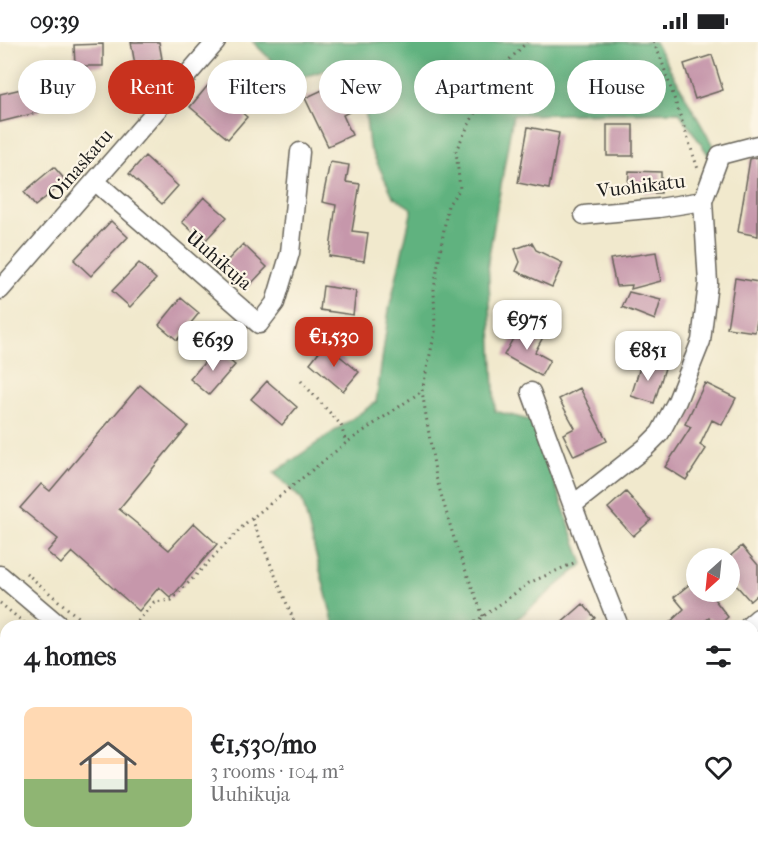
<!DOCTYPE html>
<html lang="en">
<head>
<meta charset="utf-8">
<style>
  :root { --surface:#fff; --page:#f2f2f2; --text:#202124; --muted:#757577; --line:#e0e0e0; --accent:#c8321e }
  body { margin:0; font-family:"IM FELL French Canon",serif; background:var(--page); color:var(--text); height:100vh; display:flex; flex-direction:column; font-size:22px; white-space:nowrap }
  * { box-sizing:border-box; margin:0 }
  p { font-size:20px; color:var(--muted) }
  .icon { flex:none; width:33px; height:33px; fill:none; stroke:currentColor; stroke-width:2; stroke-linecap:round; stroke-linejoin:round }
  .map { position:relative; flex:1; overflow:hidden }
  .panel { position:absolute; left:0px; top:578px; width:759px; height:236px; display:flex; flex-direction:column; background:var(--surface); border-radius:18px 18px 0 0; box-shadow:0 3px 15px #0003 }
  .panel>* { flex:none }
  .guide { position:absolute; left:18px; top:18px; width:723px; height:54px; display:flex; gap:12px }
  .needle { width:39px; rotate:207deg }
  .tools { position:absolute; left:686px; top:506px; display:grid; gap:12px }
  .tools a { display:grid; place-items:center; width:54px; height:54px; border-radius:50%; background:var(--surface); box-shadow:0 3px 15px #0003; font-size:30px }
  .price { position:absolute; translate:-50% -51px; padding:0 14px; border-radius:12px; background:#fff; color:#222; font-size:20px; line-height:39px; filter:drop-shadow(0 2px 3px #0008) }
  .price::after { content:''; position:absolute; left:50%; top:36px; width:18px; height:14px; margin-left:-9px; background:inherit; clip-path:polygon(0 0,100% 0,50% 100%) }
  .price.current { background:var(--accent); color:#fff }
  ul { padding:0; list-style:none }
  li { display:flex; align-items:center; gap:18px; height:150px; padding:0 24px }
  li+li { border-top:2px solid var(--line) }
  li span { display:grid; place-items:center; flex:none; width:168px; height:120px; border-radius:12px; color:#555 }
  li>.icon { margin-inline-start:auto }
  span .icon { width:72px; height:72px; fill:#fffc; stroke-width:1 }
  li b { font-size:26px }
  h2 { display:flex; justify-content:space-between; align-items:center; height:72px; padding:0 24px; font-size:26px }
  .pill { padding:0 21px; border-radius:27px; background:var(--surface); box-shadow:0 3px 15px #0003; font-size:21px; line-height:54px }
  .pill.current { background:var(--accent); color:#fff }
  .status { display:flex; justify-content:space-between; align-items:center; height:42px; padding:0 30px; background:var(--surface); direction:ltr }
  .status svg { height:16px; fill:currentColor }
  .map>svg:first-child { display:block }
  .forest { fill:#60b27f; stroke:#3e674e; stroke-width:1.5 }
  .building { fill:#c697ab }
  .lines { fill:none; stroke-linecap:round; stroke-linejoin:round }
  .minor-casing { stroke:#67645a; stroke-width:21 }
  .path { stroke:#67645a; stroke-width:3; stroke-dasharray:1.5 4.5; stroke-linecap:butt }
  .minor { stroke:#fff; stroke-width:18 }
  .labels { text-anchor:middle; dominant-baseline:central; stroke-width:4.5; stroke-linejoin:round; paint-order:stroke }
  .street-label { font-size:20px; fill:#1c1c1c; stroke:#fcf5e5 }
</style>
</head>
<body>
<div class="status"><b>09:39</b><svg viewBox="0 0 49 12"><path d="M0 12V9h3v3zM5 12V6h3v6zM10 12V3h3v9zM15 12V0h3v12zM26 1h20v11H26zM47 4h2v5h-2z"/></svg></div>
<div class="map">
<svg width="758" height="812" viewBox="0 0 758 812">
  <rect width="100%" height="100%" fill="#fcf5e5"/>
  <filter id="ink" filterUnits="userSpaceOnUse"><feTurbulence type="fractalNoise" baseFrequency=".0167" numOctaves="2"/><feDisplacementMap in="SourceGraphic" scale="12" xChannelSelector="R" yChannelSelector="G"/><feConvolveMatrix kernelMatrix="1 2 1 2 8 2 1 2 1" color-interpolation-filters="sRGB"/></filter>
  <filter id="wash" filterUnits="userSpaceOnUse"><feTurbulence type="fractalNoise" baseFrequency=".008" numOctaves="4" result="noise"/><feDisplacementMap in="SourceGraphic" scale="24" xChannelSelector="R" yChannelSelector="G"/><feGaussianBlur stdDeviation="1.35" result="paint"/><feColorMatrix in="noise" values="0 0 0 0 0 0 0 0 0 0 0 0 0 0 0 0 0 1.4 0 .05"/><feComposite in="paint" operator="in"/></filter>
  <g filter="url(#wash)">
    <rect width="100%" height="100%" fill="#f1e9cd"/>
    <!-- forest -->
    <path class="forest" d="M253 0H655L717 111 714 121 679 70 513 73 488 219 495 369 533 379 583 522 510 583H334L302 458 274 431 376 360 389 268 412 167 393 154 369 104 364 56 341 23 292 39Z
      M0 747 6 748V807H74L70 812H0Z
      M285 807H636L640 812H288Z"/>
    <g id="blocks">
      <!-- building -->
      <path class="building" d="M131 0H159L162 17 135 23Z
        M103 2V24H75L74 3Z
        M712 13 723 48 695 57 684 22Z
        M344 38 357 66 343 73 352 93 328 104 305 56Z
        M209 42 247 75 228 97 190 65Z
        M34 44 40 70 0 80V52Z
        M607 83H633V114H607Z
        M528 85 559 91 549 147 518 141Z
        M145 114 178 144 162 162 129 132Z
        M758 115V194L738 190 750 117Z
        M330 120 349 123 346 140 360 142 352 189 368 191 364 219 329 214 336 163 322 160Z
        M54 125 66 139 35 164 24 150Z
        M629 129 661 130V151H643V144H628Z
        M204 155 227 175 204 200 182 180Z
        M111 179 128 195 91 234 74 218Z
        M532 201 536 208 563 221 552 245 516 229 520 220 515 207Z
        M243 202 267 225 249 244 225 221Z
        M656 210 661 239 631 247 632 243 616 244 610 217Z
        M139 221 156 237 130 265 112 249Z
        M735 236 758 240V274L755 290 727 286Z
        M323 244 356 249 353 273 320 268Z
        M629 250 661 258 655 278 622 265Z
        M181 256 199 271 177 298 159 283Z
        M521 282 543 295 535 310 550 318 541 334 504 313Z
        M325 302 359 330 343 349 310 321Z
        M216 307 235 323 209 353 190 337Z
        M642 319 665 326 654 361 631 354Z
        M267 339 297 365 282 383 251 357Z
        M705 341 736 356 722 383 712 378 700 403 706 407 686 438 665 425 691 385 685 382Z
        M140 343 188 384 119 467 169 508 194 481 217 502 171 556 159 545 139 569 72 510 61 522 47 510 58 497 20 466 41 442 50 449Z
        M580 346 607 399 574 414 563 392 575 386 559 357Z
        M626 450 651 478 633 494 608 466Z
        M742 504 758 523V552L750 559 729 535V515Z
        M696 537V549H708L728 575 718 584 709 576 699 584H666L684 567 674 555Z
        M583 562 595 576 586 584H558Z"/>
    </g>
  </g>
  <g filter="url(#ink)">
    <use href="#blocks" fill-opacity="0" stroke="#67645a" stroke-width="1.5"/>
    <g class="lines">
      <!-- minor casing -->
      <g class="minor-casing">
        <path id="minor" d="M96 140 259 282 275 261 290 211 300 110
          M584 173 659 166 703 159
          M0 248 216 0
          M531 350 591 513 619 584
          M574 462 645 406 660 391 677 359 701 299 708 241 703 159 720 113 758 103
          M0 533 60 584
          M749 584 758 576
          M753 760 758 763
          M127 807 128 812
          M258 807 261 812"/>
      </g>
      <!-- path -->
      <path class="path" d="M653 0 660 14 698 127
        M301 339 341 383 346 401
        M252 477 296 584
        M26 531 88 584
        M0 561 28 584
        M483 574 456 503 436 435 422 349 435 290 434 247 448 163 460 147 456 108 494 33 527 0
        M134 584 154 560 172 558 246 481 346 401 422 349
        M470 584 529 541 576 520
        M0 750 6 744
        M281 807 283 812
        M569 807 578 812
        M529 812 530 807"/>
      <!-- minor -->
      <use href="#minor" class="minor"/>
    </g>
  </g>
  <g class="labels">
    <!-- street labels -->
    <g class="street-label">
      <text transform="translate(80 123) rotate(-49)">Oinaskatu</text>
      <text transform="translate(641 144) rotate(-7)">Vuohikatu</text>
      <text transform="translate(219 218) rotate(41)">Uuhikuja</text>
    </g>
  </g>
</svg>
<div class="tools">
<a><svg class="needle" viewBox="-14 -14 28 28"><path d="M0-13l5 13h-10z" fill="#e53935"/><path d="M0 13l5-13h-10z" fill="#757577"/></svg></a>
</div>
<b class="price" style="left:527px;top:309px">€975</b>
<b class="price current" style="left:334px;top:326px">€1,530</b>
<b class="price" style="left:213px;top:330px">€639</b>
<b class="price" style="left:648px;top:340px">€851</b>
<div class="guide">
<a class="pill">Buy</a>
<a class="pill current">Rent</a>
<a class="pill">Filters</a>
<a class="pill">New</a>
<a class="pill">Apartment</a>
<a class="pill">House</a>
</div>
<section class="panel">
<h2>4 homes<svg class="icon" aria-label="filters" viewBox="0 0 24 24"><path d="M4 7h16M4 17h16"/><circle cx="9" cy="7" r="2"/><circle cx="15" cy="17" r="2"/></svg></h2>
<ul>
<li><span style="background:linear-gradient(#ffd9b3 60%,#8fb573 0)"><svg class="icon" aria-label="home" viewBox="0 0 24 24"><path d="M3 11l9-7 9 7M6 9v11h12V9"/></svg></span><div><b>€1,530/mo</b><p>3 rooms · 104 m²</p><p>Uuhikuja</p></div><svg class="icon" aria-label="heart" viewBox="0 0 24 24"><path d="M12 20l-8-8c-3-5 5-10 8-4 3-6 11-1 8 4z"/></svg></li>
</ul>
</section>
</div>
</body>
</html>
